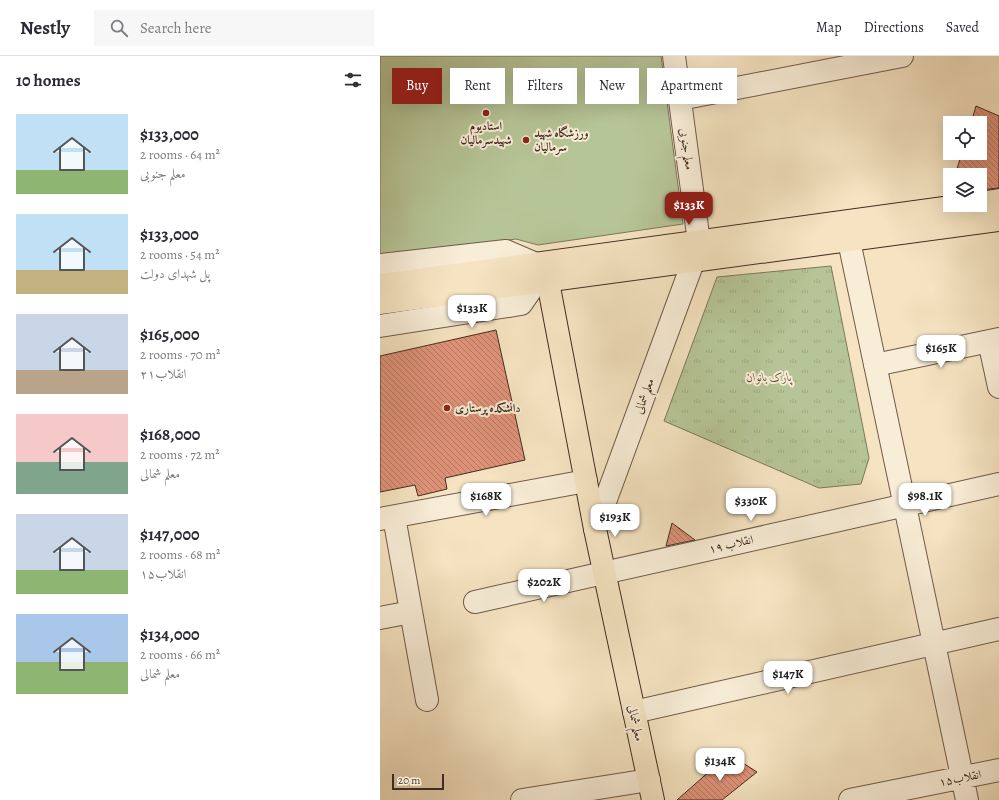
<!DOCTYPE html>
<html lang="en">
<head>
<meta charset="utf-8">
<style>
  :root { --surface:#fff; --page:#f7f7f7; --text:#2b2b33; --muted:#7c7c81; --line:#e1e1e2; --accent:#8f2418 }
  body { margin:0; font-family:Alegreya,Amiri,serif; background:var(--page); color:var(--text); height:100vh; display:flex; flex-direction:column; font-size:15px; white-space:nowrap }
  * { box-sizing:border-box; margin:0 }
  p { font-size:13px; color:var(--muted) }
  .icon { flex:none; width:22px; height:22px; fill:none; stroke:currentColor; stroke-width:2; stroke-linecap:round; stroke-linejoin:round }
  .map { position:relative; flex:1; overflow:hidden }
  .side { display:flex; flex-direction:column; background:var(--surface); width:380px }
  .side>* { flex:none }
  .guide { position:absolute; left:12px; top:12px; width:380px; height:36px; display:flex; gap:8px }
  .controls { position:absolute; left:563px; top:60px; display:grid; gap:8px }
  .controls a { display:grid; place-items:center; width:44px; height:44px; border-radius:0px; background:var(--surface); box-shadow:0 4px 16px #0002; font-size:20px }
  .scale { position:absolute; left:12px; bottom:10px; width:52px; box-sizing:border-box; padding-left:4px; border:2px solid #432c22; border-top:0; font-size:11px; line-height:14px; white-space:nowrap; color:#432c22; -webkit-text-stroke:3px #f8edd7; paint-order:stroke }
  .price { position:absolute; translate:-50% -34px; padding:0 9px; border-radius:8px; background:#fff; color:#222; font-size:13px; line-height:26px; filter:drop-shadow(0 1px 2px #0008) }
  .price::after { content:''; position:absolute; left:50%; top:24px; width:12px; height:9px; margin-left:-6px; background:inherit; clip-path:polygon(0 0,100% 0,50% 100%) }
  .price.current { background:var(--accent); color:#fff }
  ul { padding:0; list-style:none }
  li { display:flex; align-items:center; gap:12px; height:100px; padding:0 16px }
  li span { display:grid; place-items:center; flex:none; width:112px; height:80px; border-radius:0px; color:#555 }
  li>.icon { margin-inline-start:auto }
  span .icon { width:48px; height:48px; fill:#fffc; stroke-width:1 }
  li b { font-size:17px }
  h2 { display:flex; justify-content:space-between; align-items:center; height:48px; padding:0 16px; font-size:17px }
  .chip { padding:0 14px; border-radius:0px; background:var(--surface); box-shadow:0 4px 16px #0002; font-size:14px; line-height:36px }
  .chip.current { background:var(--accent); color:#fff }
  header { display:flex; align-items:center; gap:24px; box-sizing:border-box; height:56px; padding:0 20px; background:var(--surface); border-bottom:1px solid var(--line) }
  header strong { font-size:19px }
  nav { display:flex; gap:22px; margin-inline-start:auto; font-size:14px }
  .search { width:280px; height:36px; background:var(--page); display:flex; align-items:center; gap:10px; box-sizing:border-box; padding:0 14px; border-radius:0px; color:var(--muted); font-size:15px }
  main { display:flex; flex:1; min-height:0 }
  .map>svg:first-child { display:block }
  .grass { fill:url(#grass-tufts); stroke:#7c785c }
  .garden { fill:#b6c597; stroke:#7c785c }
  .building { fill:url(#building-back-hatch); stroke:#432c22 }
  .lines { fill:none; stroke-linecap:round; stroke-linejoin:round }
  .minor-casing { stroke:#705a4a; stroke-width:24 }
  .major-casing { stroke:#432c22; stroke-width:24 }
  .minor { stroke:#f8edd7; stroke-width:22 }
  .major { stroke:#f5e3c1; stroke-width:22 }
  .poi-dot { fill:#8f2418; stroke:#f8edd7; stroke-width:1.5 }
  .labels { text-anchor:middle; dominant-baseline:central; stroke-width:4; stroke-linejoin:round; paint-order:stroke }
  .poi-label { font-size:12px; font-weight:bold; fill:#432c22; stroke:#f8edd7; text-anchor:start }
  .street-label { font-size:12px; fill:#432c22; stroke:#f8edd7 }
  .park-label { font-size:12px; font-style:italic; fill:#60523f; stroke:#f8edd7 }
</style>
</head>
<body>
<header>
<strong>Nestly</strong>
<div class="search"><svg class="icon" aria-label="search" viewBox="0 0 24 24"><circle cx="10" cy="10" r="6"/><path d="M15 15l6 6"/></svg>Search here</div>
<nav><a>Map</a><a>Directions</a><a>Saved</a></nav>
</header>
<main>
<section class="side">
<h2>10 homes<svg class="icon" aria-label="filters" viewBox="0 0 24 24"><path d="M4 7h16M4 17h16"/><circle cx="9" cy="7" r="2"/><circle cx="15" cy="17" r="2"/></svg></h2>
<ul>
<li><span style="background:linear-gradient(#bfe0f5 70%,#8fb573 0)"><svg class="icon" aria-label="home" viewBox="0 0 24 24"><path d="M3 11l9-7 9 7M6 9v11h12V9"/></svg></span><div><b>$133,000</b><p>2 rooms · 64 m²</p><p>معلم جنوبی</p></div></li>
<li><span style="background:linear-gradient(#bfe0f5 70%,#c2b280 0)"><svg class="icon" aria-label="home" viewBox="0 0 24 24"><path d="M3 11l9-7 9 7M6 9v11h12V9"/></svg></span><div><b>$133,000</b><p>2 rooms · 54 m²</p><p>پل شهدای دولت</p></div></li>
<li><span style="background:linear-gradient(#c9d6e8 70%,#b9a48a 0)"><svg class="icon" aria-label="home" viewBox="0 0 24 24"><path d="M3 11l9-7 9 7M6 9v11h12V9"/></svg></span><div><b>$165,000</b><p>2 rooms · 70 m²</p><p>انقلاب۲۱</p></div></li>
<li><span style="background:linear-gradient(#f6c9c9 60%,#7fa58c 0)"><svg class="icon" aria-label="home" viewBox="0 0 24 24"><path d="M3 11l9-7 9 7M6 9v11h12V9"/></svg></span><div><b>$168,000</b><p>2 rooms · 72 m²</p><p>معلم شمالی</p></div></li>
<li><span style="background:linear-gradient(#c9d6e8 70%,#8fb573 0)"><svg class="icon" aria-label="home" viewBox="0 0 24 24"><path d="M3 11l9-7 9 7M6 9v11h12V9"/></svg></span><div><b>$147,000</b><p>2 rooms · 68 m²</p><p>انقلاب۱۵</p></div></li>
<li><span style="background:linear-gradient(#a9c7e8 60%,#8fb573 0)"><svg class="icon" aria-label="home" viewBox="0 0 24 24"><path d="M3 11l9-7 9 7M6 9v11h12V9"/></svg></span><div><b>$134,000</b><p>2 rooms · 66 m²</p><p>معلم شمالی</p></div></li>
</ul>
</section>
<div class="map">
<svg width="619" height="744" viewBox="0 0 619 744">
  <defs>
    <pattern id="grass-tufts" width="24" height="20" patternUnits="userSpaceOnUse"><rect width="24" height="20" fill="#b6c597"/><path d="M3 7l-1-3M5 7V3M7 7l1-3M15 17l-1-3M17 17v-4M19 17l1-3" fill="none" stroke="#9ea982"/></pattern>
    <pattern id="building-back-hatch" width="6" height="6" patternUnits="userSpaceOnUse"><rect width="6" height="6" fill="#e09379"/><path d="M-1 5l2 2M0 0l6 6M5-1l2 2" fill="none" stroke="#b77863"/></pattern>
  </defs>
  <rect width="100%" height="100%" fill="#f5e3c1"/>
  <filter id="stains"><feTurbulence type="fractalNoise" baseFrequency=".005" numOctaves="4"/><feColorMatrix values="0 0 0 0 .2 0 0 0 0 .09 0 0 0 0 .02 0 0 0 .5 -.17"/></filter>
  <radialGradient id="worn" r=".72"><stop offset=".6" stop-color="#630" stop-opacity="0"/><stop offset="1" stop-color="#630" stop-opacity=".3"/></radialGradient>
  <!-- grass -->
  <path class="grass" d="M451 210 489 402 481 428 439 432 284 365 337 221Z"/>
  <!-- garden -->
  <path class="garden" d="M0 0H281L303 168 158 189 136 183 0 202Z"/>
  <!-- building -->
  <path class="building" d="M596 50 619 60V132L600 134V119H575L582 97H600V67H591Z
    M116 274 145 404 65 422 67 433 38 440 35 429 0 436V300Z
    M292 467 315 484 286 490Z
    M350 699 377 716 342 744H297L332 713 339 717Z"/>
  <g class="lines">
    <!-- minor casing -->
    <g class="minor-casing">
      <path id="minor" d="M294 0 319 186
        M300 43 522 0
        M469 185 587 744
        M0 209 126 195 156 208
        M0 270 141 248 155 228
        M609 285 619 331
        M495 309 619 283
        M14 461 47 644
        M0 463 206 425
        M215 473 313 206
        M95 546 619 428
        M0 562 31 556
        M254 656 619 573
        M142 744 269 724
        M470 744 619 714"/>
    </g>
    <!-- major casing -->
    <g class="major-casing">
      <path id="major" d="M600 147 619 144
        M168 226 215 473 273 744
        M0 229 586 149
        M0 247 619 164"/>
    </g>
    <!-- minor -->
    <use href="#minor" class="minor"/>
    <!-- major -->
    <use href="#major" class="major"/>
  </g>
  <!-- markers -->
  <g class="poi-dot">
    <circle cx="106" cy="57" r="4"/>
    <circle cx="146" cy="84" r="4"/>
    <circle cx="67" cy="352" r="4"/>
  </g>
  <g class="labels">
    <!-- poi labels -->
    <g class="poi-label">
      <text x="106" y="70" text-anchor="middle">استادیوم<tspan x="106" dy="14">شهیدسرمالیان</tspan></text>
      <text x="154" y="77">ورزشگاه شهید<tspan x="154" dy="14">سرمالیان</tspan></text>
      <text x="75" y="352">دانشکده پرستاری</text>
    </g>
    <!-- street labels -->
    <g class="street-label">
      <text transform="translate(307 93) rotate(82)">معلم جنوبی</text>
      <text transform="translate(264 340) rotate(-70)">معلم شمالی</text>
      <text transform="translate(351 488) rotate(-13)">انقلاب ۱۹</text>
      <text transform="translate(256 667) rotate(78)">معلم شمالی</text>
      <text transform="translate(580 722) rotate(-11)">انقلاب۱۵</text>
    </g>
    <!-- park labels -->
    <g class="park-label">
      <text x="389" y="321">پارک بانوان</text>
    </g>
  </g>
  <rect width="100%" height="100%" filter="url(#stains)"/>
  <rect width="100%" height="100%" fill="url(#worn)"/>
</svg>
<div class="controls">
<a><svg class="icon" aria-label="locate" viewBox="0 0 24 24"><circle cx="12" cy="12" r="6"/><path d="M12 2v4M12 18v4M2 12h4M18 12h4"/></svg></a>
<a><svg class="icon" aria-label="layers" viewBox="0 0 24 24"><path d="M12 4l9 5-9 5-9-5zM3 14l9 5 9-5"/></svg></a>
</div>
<div class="scale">20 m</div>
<b class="price current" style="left:309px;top:170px">$133K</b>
<b class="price" style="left:92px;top:273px">$133K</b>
<b class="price" style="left:561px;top:313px">$165K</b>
<b class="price" style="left:106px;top:461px">$168K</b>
<b class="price" style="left:545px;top:461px">$98.1K</b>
<b class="price" style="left:371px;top:466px">$330K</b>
<b class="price" style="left:235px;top:482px">$193K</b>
<b class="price" style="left:164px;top:547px">$202K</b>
<b class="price" style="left:408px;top:639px">$147K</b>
<b class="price" style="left:340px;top:726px">$134K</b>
<div class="guide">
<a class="chip current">Buy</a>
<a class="chip">Rent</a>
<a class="chip">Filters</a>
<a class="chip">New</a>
<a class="chip">Apartment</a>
</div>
</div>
</main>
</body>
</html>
